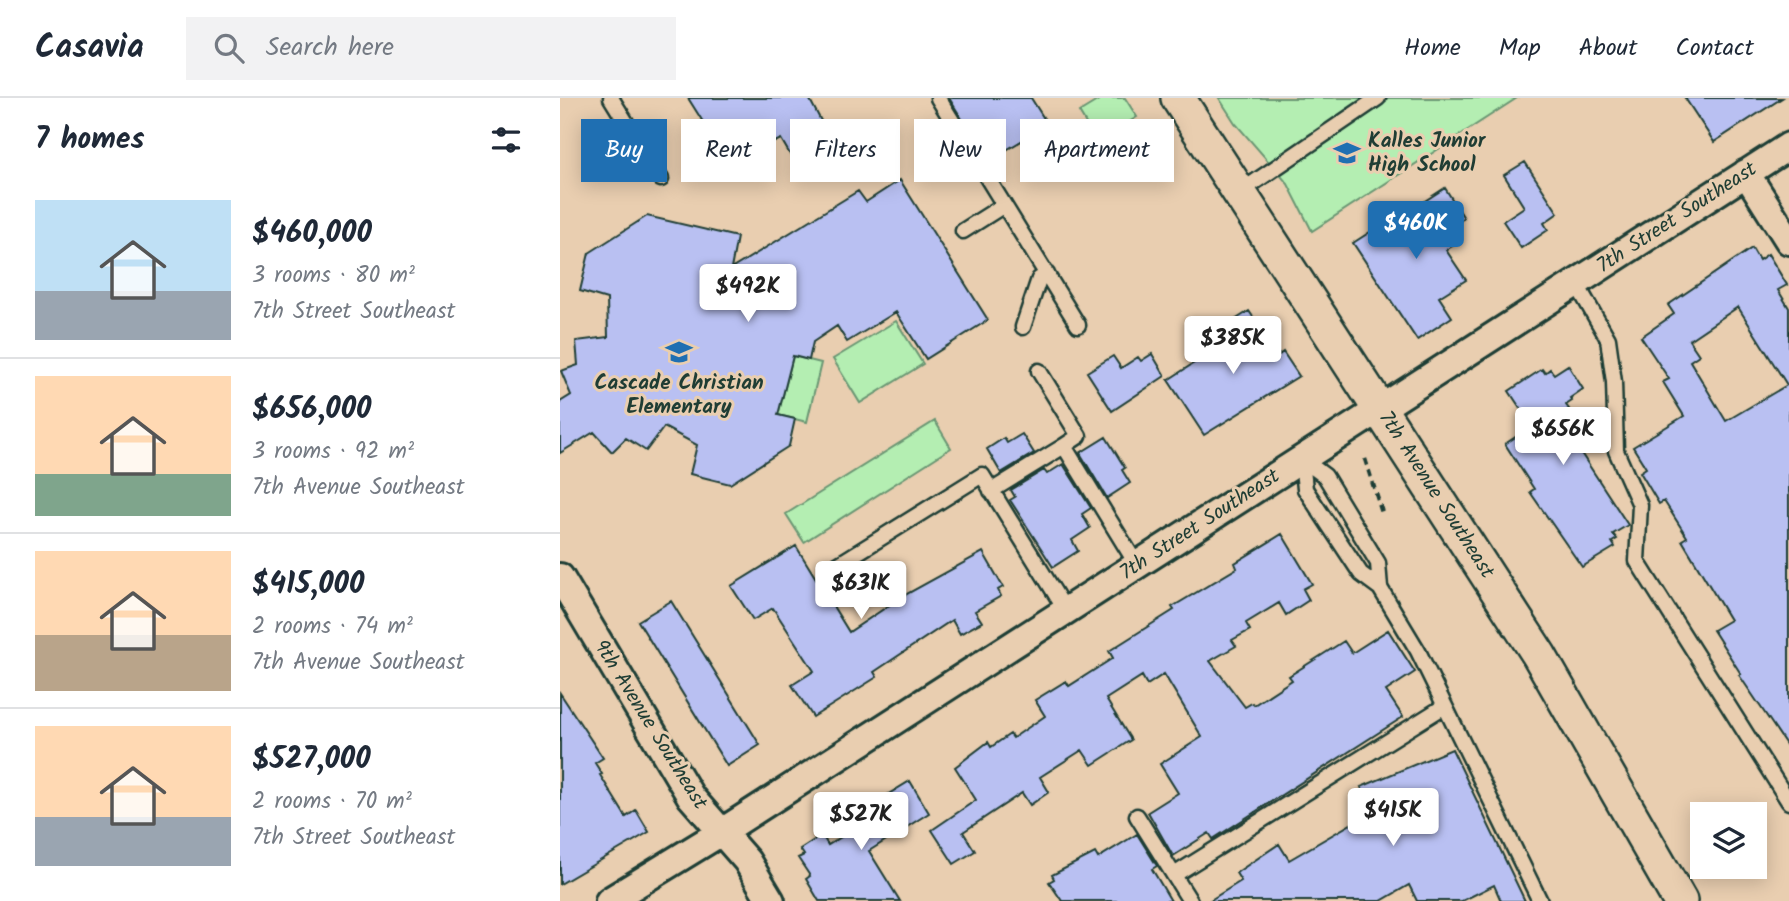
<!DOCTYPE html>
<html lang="en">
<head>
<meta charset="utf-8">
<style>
  :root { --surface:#fff; --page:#f2f2f3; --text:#1f2937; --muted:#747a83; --line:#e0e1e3; --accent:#1f6fb2 }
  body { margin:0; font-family:Kalam,sans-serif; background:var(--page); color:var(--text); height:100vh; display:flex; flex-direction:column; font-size:26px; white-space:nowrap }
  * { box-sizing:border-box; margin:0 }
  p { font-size:23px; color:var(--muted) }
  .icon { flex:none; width:38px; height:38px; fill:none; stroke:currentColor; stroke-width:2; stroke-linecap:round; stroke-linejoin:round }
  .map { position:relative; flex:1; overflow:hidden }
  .details { display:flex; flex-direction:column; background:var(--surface); width:560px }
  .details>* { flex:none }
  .hud { position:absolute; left:21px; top:21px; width:665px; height:63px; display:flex; gap:14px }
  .fabs { position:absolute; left:1130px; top:704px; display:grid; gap:14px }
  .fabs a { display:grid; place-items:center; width:77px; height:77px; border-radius:0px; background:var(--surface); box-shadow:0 4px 18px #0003; font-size:35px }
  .price { position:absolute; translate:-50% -60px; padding:0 16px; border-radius:7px; background:#fff; color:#222; font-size:23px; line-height:46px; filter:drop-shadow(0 2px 4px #0008) }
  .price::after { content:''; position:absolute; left:50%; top:42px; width:21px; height:16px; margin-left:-10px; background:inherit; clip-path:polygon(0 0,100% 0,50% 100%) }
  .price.active { background:var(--accent); color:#fff }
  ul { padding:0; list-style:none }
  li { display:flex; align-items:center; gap:21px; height:175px; padding:0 35px }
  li+li { border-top:2px solid var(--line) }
  li span { display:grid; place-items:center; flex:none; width:196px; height:140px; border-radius:0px; color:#555 }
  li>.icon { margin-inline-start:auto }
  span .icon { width:84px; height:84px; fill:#fffc; stroke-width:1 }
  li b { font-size:30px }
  h2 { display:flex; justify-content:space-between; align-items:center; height:84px; padding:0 35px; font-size:30px }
  .tag { padding:0 24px; border-radius:0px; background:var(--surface); box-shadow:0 4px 18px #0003; font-size:24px; line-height:63px }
  .tag.active { background:var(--accent); color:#fff }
  header { display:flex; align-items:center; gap:42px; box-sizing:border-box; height:98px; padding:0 35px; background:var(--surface); border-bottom:2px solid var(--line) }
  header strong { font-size:33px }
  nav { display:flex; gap:38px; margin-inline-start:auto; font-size:24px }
  .search { width:490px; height:63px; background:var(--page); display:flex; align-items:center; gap:18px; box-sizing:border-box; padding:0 24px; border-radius:0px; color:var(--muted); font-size:26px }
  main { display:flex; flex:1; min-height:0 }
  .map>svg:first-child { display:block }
  .green { fill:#b4eeb2; stroke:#6a9673; stroke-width:2 }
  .building { fill:#b9c0f2; stroke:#1f3d34; stroke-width:2; fill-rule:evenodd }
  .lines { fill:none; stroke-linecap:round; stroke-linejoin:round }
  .service-casing { stroke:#1f3d34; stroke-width:19 }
  .minor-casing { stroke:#1f3d34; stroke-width:32 }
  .tertiary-casing { stroke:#1f3d34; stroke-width:38 }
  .path { stroke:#1f3d34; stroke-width:4.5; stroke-dasharray:7 5; stroke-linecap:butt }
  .service { stroke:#e9ceb0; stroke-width:14 }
  .minor { stroke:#e9ceb0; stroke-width:26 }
  .tertiary { stroke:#e9ceb0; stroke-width:33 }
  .labels { text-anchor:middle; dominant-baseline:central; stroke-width:6; stroke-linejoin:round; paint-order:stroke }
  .poi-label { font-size:21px; font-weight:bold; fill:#1f3d34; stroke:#e9ceb0; text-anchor:start }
  .street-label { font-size:21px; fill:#1f3d34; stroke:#e9ceb0 }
</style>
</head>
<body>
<header>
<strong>Casavia</strong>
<div class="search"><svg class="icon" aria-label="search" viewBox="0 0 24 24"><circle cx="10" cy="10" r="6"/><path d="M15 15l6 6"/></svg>Search here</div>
<nav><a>Home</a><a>Map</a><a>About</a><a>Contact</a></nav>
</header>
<main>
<section class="details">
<h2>7 homes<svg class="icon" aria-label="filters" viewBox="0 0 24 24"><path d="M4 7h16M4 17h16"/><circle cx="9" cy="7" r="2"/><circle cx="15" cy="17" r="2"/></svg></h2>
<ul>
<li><span style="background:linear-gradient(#bfe0f5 65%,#9aa5b1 0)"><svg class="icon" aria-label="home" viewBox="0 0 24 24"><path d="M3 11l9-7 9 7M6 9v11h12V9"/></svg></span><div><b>$460,000</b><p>3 rooms · 80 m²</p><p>7th Street Southeast</p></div></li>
<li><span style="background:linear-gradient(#ffd9b3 70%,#7fa58c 0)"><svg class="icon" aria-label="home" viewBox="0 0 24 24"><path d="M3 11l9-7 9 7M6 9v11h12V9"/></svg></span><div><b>$656,000</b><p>3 rooms · 92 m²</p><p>7th Avenue Southeast</p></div></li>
<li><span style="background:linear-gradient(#ffd9b3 60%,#b9a48a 0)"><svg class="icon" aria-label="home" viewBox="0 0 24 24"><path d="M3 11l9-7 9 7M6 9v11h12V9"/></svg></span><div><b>$415,000</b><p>2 rooms · 74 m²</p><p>7th Avenue Southeast</p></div></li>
<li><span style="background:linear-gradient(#ffd9b3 65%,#9aa5b1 0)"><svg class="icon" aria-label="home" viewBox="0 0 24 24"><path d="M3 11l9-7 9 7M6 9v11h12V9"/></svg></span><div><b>$527,000</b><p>2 rooms · 70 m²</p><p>7th Street Southeast</p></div></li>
</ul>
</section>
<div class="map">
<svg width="1229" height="803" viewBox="0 0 1229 803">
  <rect width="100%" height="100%" fill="#e9ceb0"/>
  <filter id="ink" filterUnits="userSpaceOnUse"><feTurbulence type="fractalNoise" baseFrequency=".0143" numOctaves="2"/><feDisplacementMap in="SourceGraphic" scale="14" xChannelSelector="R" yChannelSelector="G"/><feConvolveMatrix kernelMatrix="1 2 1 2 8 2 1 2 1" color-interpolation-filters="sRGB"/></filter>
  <g filter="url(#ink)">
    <!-- green -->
    <path class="green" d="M542 0H565L577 19 537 44 519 14Z
      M659 0H957L752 133 728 86 675 25Z
      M336 223 363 266 300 305 273 261Z
      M233 258 261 265 247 324 218 317Z
      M375 323 391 350 244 444 226 416Z"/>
    <!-- building -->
    <path class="building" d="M128 0H249L271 42 235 65 221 41 215 44 204 24 160 51Z
      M389 0H471L488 27 428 63Z
      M1125 0H1222L1154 44Z
      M965 64 998 115 984 125 988 132 961 150 943 123 964 109 944 77Z
      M340 82 428 222 366 261 336 214 287 244 277 228 253 244 249 262 233 258 218 317 235 321 229 348 170 386 130 376 137 347 104 329 86 353 66 340 52 354 34 334 0 355V304L11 297 1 273 18 267 16 243 48 239 47 201 20 193 29 155 87 118 177 139 171 171 298 93 306 104Z
      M885 90 904 120 887 132 897 145 886 152 906 182 879 199 892 219 857 242 793 145 855 105 857 108Z
      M1192 150 1199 162 1208 156 1227 187 1218 192 1229 210V651L1179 577 1181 576 1153 532 1170 522 1122 442 1127 439 1104 403 1099 406 1080 374 1086 370 1073 349 1124 318 1103 284 1109 281 1081 239 1114 216 1108 207ZM1178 209 1227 287 1166 323 1130 263 1139 257 1129 242Z
      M689 213 719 257 723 254 739 278 644 337 608 282 671 241 664 229Z
      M592 256 605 278 552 313 527 274 553 258 561 270 578 259 581 263Z
      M1008 267 1023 291 1010 300 1012 303 1006 307 1009 311 1001 317 1023 349 1019 352 1068 427 1053 436 1057 441 1052 444 1055 449 1022 469 970 394 974 391 945 346 972 328 949 293 982 271 985 275 990 271 994 276Z
      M462 336 474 355 441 375 427 351 444 340 447 345Z
      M546 339 565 370 562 372 570 385 547 400 520 355Z
      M503 366 531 410 522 416 530 430 512 442 518 453 493 469 450 402 455 399 451 392 484 372 487 376Z
      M722 436 752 486 743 491 749 502 726 517 719 505 686 525 690 532 672 542 676 548 650 563 685 609 692 605 694 607 732 582 729 578 784 543 792 555 828 532 855 574 826 593 843 619 653 741 649 735 613 758 588 714 618 695 600 666 642 639 604 576 587 587 582 578 546 601 571 642 532 667 522 652 480 679 489 694 470 707 462 695 403 734 415 753 394 766 372 732 416 702 395 669 428 644 431 649 450 636 453 640 485 618 475 602 506 583 509 588 553 560 549 553 614 512 612 509 677 470 675 465Z
      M236 448 289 534 343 498 423 454 443 489 438 492 441 498 415 513 422 524 400 536 392 522 314 574 317 579 253 619 232 587 254 573 213 510 193 522 171 488Z
      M111 503 200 647 167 668 78 523Z
      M0 595 43 660 35 665 42 676 40 677 66 719 76 712 89 734 0 786Z
      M892 651 965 803H941L934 787 902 803H857L849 787 821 803H649L681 783 676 775 719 746 729 762 813 713 801 689Z
      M350 683 369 715 309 753 340 803H259L246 781 250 778 238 760 244 757 240 751 262 737 268 747 315 718 309 708Z
      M577 736 597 768 592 771 611 803H502L489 784 494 781 492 777 535 755 538 760Z"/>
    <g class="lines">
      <!-- service casing -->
      <g class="service-casing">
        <path id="service" d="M51 0 101 81
          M378 0 444 107
          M680 94 818 0
          M403 133 444 107 518 227
          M1016 185 1048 241 1054 284 1056 353 1080 407 1077 463 1229 704
          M463 229 479 181 487 176
          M479 273 519 338 504 348
          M742 361 745 391 801 476 820 490 858 553 980 803
          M742 361 765 378 818 465 820 490
          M431 393 504 348 577 467
          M271 471 422 377 506 513
          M577 718 630 803
          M614 777 883 609"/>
      </g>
      <!-- minor casing -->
      <g class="minor-casing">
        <path id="minor" d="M1186 75 1229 143
          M0 479 131 699 187 763 211 803
          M49 803 160 735 1229 48"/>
      </g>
      <!-- tertiary casing -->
      <g class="tertiary-casing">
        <path id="tertiary" d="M618 0 979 557 1120 803"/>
      </g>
      <!-- path -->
      <path class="path" d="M805 361 823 418"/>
      <!-- service -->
      <use href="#service" class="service"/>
      <!-- minor -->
      <use href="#minor" class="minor"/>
      <!-- tertiary -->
      <use href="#tertiary" class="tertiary"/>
    </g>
  </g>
  <!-- icons -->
  <defs>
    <g id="school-bare" transform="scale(2.1)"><path d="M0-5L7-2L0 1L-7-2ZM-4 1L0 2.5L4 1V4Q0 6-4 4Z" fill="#1f6fb2" stroke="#e9ceb0" stroke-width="2.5" paint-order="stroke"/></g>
  </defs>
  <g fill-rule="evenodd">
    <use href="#school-bare" x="787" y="55"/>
    <use href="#school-bare" x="119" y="254"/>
  </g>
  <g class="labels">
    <!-- poi labels -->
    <g class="poi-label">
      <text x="808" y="43">Kalles Junior<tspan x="808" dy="24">High School</tspan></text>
      <text x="119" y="285" text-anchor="middle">Cascade Christian<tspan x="119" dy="24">Elementary</tspan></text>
    </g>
    <!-- street labels -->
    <g class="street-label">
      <text transform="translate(1117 120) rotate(-33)">7th Street Southeast</text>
      <text transform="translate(876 397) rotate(57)">7th Avenue Southeast</text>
      <text transform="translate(640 427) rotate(-33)">7th Street Southeast</text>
      <text transform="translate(90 627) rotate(58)">9th Avenue Southeast</text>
    </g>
  </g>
</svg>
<div class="fabs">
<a><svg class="icon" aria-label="layers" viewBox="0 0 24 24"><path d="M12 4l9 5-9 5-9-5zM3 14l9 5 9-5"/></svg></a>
</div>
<b class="price active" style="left:856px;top:163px">$460K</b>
<b class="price" style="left:188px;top:226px">$492K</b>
<b class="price" style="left:673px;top:278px">$385K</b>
<b class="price" style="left:1003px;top:369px">$656K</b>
<b class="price" style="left:301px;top:523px">$631K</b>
<b class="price" style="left:833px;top:750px">$415K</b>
<b class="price" style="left:301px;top:754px">$527K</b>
<div class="hud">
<a class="tag active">Buy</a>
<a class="tag">Rent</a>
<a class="tag">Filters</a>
<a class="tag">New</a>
<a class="tag">Apartment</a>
</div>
</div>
</main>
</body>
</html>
